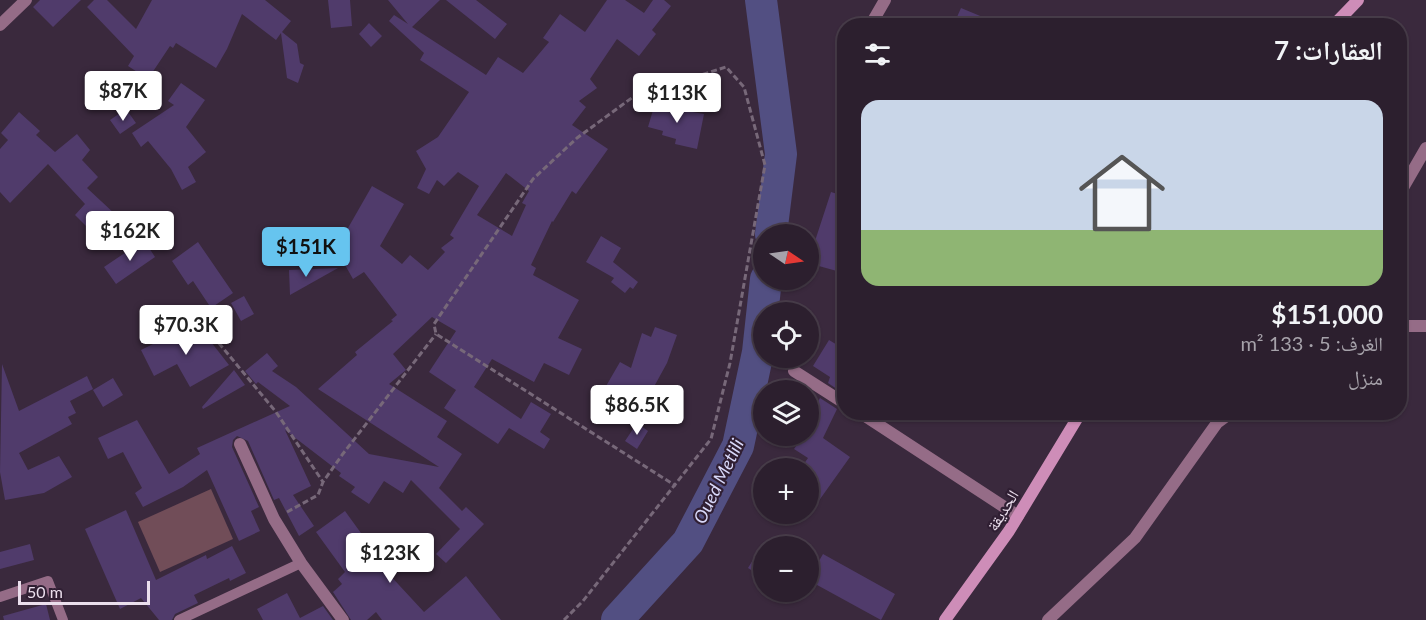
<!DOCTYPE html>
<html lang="ar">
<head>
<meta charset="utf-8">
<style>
  :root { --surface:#2c1f2e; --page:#342736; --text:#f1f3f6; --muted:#a6a2aa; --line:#483d4a; --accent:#66c4ef }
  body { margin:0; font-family:Lato,"Noto Naskh Arabic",sans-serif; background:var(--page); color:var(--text); direction:rtl; height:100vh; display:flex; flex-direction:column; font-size:22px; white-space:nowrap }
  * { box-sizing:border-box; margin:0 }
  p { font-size:20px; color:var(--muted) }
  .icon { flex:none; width:33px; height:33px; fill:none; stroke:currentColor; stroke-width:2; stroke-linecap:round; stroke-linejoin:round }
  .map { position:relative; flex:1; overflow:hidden; direction:ltr }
  .sheet { position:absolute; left:837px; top:18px; width:570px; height:402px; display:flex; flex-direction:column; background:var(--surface); border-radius:24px; box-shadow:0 2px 4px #0004,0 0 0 2px var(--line); direction:rtl }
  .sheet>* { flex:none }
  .needle { width:39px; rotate:103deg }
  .fabs { position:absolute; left:753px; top:224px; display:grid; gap:12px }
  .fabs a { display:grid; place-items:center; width:66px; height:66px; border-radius:50%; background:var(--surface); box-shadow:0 2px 4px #0004,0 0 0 2px var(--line); font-size:30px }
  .scale { position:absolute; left:18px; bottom:15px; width:132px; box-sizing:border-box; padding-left:6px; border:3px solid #ebdfed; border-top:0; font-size:16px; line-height:21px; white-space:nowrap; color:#ebdfed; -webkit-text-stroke:4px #301f33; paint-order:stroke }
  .price { position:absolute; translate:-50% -51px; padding:0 14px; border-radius:6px; background:#fff; color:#222; font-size:20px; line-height:39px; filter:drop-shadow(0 2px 3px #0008) }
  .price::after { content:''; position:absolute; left:50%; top:36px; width:18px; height:14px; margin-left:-9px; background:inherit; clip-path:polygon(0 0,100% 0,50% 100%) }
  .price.active { background:var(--accent); color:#111 }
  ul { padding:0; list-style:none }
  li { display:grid; align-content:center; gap:12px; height:318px; padding:0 24px }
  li+li { border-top:2px solid var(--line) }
  li span { display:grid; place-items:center; height:186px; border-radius:18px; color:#555 }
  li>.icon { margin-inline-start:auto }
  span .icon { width:108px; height:108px; fill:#fffc; stroke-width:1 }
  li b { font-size:26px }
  h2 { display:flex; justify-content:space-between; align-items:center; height:72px; padding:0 24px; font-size:26px }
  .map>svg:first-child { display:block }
  .green { fill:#714d58 }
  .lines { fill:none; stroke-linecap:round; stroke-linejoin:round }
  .river { stroke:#524f82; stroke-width:32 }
  .building { fill:#503b6b; fill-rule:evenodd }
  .path { stroke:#776879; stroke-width:3; stroke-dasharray:6 3; stroke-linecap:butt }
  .lane { stroke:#956c87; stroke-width:10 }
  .street { stroke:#956c87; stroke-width:12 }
  .secondary { stroke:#ce8db8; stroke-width:12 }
  .labels { text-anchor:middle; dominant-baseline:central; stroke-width:4.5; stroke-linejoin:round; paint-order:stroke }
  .street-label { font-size:16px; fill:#ebdfed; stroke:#301f33 }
  .water-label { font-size:18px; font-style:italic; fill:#d8d8f9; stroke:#301f33 }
</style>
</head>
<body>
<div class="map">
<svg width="1426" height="620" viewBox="0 0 1426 620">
  <rect width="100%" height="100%" fill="#3a293d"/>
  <!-- green -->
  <path class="green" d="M211 489 233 539 160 572 138 522Z"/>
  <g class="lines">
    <!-- river -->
    <path class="river" d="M761 0 781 154 771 234
      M617 620 688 542 738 446 758 352 766 279"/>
  </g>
  <!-- building -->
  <path class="building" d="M40 0H81L53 27 33 7Z
    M94 0H107L136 29 152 0H265L291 21 282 32 297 44 300 63 304 65 298 83 287 78 281 33 276 40 242 14 227 49 216 68 176 43 173 48 170 46 148 79 128 66 134 56 87 7Z
    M328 0H350L352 26 331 28Z
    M388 0H440L412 27 486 75 498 57 523 73 549 42 543 38 560 14 585 32 607 0H625L644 13 653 0H664L671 6 652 30 656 34 639 56 617 39 590 79 597 88 579 101 586 107 572 125 608 149 576 194 572 191 553 222 552 221 531 265 536 268 533 275 579 300 558 338 582 349 569 375 544 363 534 382 492 359 474 387 521 419 531 402 551 414 540 432 550 439 544 449 509 428 498 444 444 408 456 390 429 372 456 331 432 317 393 354 406 370 389 384 447 421 437 437 462 454 439 488 462 511 466 507 484 524 446 563 436 554 460 529 411 480 403 493 384 481 369 504 351 492 355 487 339 476 341 473 285 430 311 486 293 495 314 526 299 536 279 498 274 500 248 441 237 436 233 440 232 447 259 507 251 511 260 531 239 541 207 470 183 487 143 507 135 493 142 488 123 452 108 459 98 438 137 420 169 474 200 454 197 448 290 406 258 382 256 384 245 371 267 353 278 366 272 371 296 387 369 454 439 467 318 389 357 355 355 352 393 321 391 320 397 315 364 272 353 279 336 249 372 186 404 204 380 246 402 264 410 255 428 270 445 252 441 248 454 238 450 235 479 186 458 172 444 186 437 180 429 194 417 188 426 169 416 151 438 137 469 92 420 60 424 53 389 21 394 15 408 24ZM506 173 529 191 522 203 526 205 512 236 477 215Z
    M446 0H476L507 24 495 39Z
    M961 8 1002 25V26H953Z
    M369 23 382 36 371 47 359 34Z
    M181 83 205 100 186 127 206 152 188 167 196 182 182 190 171 169 148 141 141 147 132 133 174 105 168 101Z
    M656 100 682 107 681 110 704 114 697 149 675 144 676 139 662 135 663 131 648 127Z
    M126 109 136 123 120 134 110 120Z
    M19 112 40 131 36 135 55 152 77 134 90 150 82 160 98 177 87 188 116 215 96 236 75 215 85 204 48 164 10 203 0 192V149L8 140 1 133Z
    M831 192 844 196V273L808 263V239L815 241Z
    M329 230V266L313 241Z
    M601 236 621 248 613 262 638 282 633 289 630 287 625 293 611 282 614 278 586 262Z
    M144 240 155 257 116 284 104 267Z
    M198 242 233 293 211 308 193 281 188 285 172 261Z
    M338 268 290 295 289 270Z
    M244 296 254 314 241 321 231 303Z
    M197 324 229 365 190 387 177 364 154 376 141 350 171 335 174 343Z
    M655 327 677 335 667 363 639 414 602 393 620 362 631 368 642 333 651 337Z
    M829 340 844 349V394L828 383 830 377 813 366Z
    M2 364 19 411 87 376 93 389 70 401 76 413 68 417 72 424 19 453 28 470 59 456 72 477 44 493 5 500 0 472Z
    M234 370 245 385 203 409 202 407Z
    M113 378 123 395 103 407 93 390Z
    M820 398 837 409 823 438 850 457 808 516V468H801L808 458 794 449 804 435H808V420Z
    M637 423 648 431 637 449 625 441Z
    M126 510 156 580 206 555 207 559 232 546 246 573 230 581 229 578 194 595 198 603 175 614 172 620H159L141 598 120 609 85 529Z
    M345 511 366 540 361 544 424 612 466 576 501 620H382L376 612 367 620H351L333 592 342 584 338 579 345 572 316 532Z
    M764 542V578L748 568Z
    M30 544 34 560 0 569V552Z
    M823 554 895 594 881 620 808 580Z
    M287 593 300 618 323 606 333 620H263L257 609Z
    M46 604 50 620H4L3 616Z"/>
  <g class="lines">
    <!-- path -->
    <path class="path" d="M213 336 276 412 323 482
      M287 512 318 495 323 482 342 455 436 334
      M564 620 583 601 711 439 730 363 765 165 744 87 726 67 633 97 577 138 533 179 434 324 436 334 676 486"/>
    <!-- lane -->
    <path class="lane" d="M0 597 48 581 63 620
      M179 620 301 563"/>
    <!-- street -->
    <path class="street" d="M0 25 26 0
      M870 26 885 0
      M1400 193 1426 148
      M1400 326H1426
      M794 371 844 403
      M859 412 1018 516
      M240 444 274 519 301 563 343 620
      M1048 620 1135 538 1217 423 1232 412"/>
    <!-- secondary -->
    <path class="secondary" d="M1333 26 1358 0
      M945 620 1009 531 1081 412"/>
  </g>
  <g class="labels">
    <!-- street labels -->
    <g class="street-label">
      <text transform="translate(1002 510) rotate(-58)">الحديقة</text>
    </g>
    <!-- water labels -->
    <g class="water-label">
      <text transform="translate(718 481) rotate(-64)">Oued Metlili</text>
    </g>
  </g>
</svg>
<div class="fabs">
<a><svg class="needle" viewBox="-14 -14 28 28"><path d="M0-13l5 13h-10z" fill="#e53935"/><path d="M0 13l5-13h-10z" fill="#a6a2aa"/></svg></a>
<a><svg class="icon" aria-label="locate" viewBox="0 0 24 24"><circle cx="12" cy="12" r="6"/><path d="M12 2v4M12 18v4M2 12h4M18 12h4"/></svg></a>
<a><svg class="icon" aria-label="layers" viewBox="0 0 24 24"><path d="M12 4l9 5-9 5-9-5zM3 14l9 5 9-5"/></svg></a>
<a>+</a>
<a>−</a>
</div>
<div class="scale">50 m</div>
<b class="price" style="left:123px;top:122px">$87K</b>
<b class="price" style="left:677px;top:124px">$113K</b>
<b class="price" style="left:130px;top:262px">$162K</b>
<b class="price active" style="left:306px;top:278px">$151K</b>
<b class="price" style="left:186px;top:356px">$70.3K</b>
<b class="price" style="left:637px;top:436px">$86.5K</b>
<b class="price" style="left:390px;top:584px">$123K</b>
<section class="sheet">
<h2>العقارات: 7<svg class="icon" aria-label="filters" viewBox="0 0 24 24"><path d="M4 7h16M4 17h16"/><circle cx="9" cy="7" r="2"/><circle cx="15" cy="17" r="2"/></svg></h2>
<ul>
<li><span style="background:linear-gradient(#c9d6e8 70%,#8fb573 0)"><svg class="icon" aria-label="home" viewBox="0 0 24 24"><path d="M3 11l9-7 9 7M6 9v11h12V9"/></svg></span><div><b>$151,000</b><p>الغرف: 5 · 133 m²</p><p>منزل</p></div></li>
</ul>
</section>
</div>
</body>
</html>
